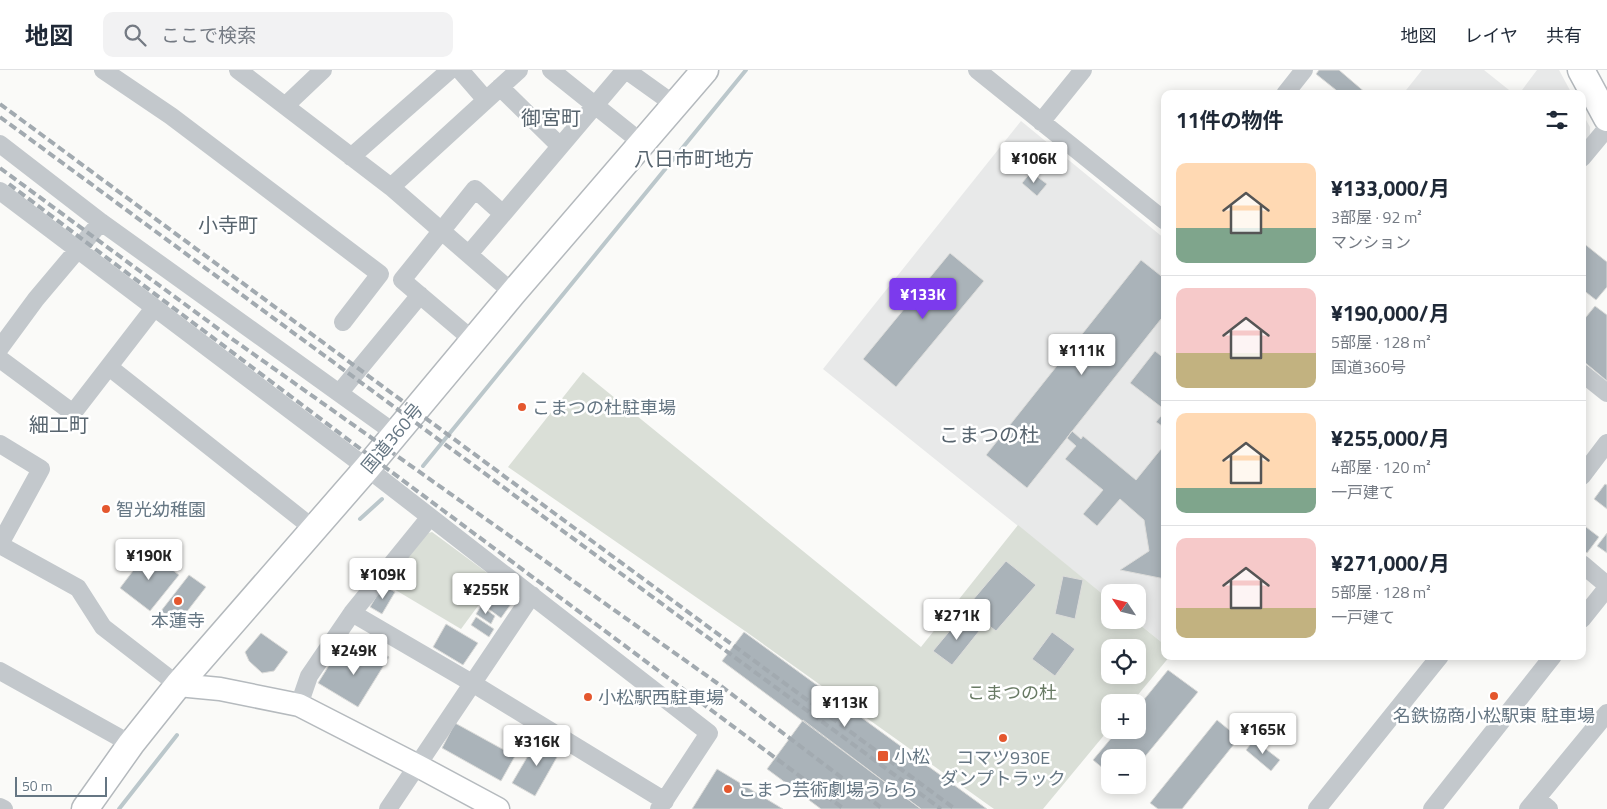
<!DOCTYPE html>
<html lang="ja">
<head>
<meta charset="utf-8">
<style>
  :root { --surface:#fff; --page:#f2f2f3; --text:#1f2937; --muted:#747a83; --line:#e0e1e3; --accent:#7c3aed }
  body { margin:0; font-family:"Titillium Web","Noto Sans JP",sans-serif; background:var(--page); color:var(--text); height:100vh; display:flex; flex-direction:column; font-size:19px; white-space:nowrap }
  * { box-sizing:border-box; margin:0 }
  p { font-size:16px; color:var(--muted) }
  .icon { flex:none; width:28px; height:28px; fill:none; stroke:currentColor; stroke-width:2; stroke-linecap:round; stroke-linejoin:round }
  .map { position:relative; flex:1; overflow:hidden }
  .sheet { position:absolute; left:1161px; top:20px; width:425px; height:570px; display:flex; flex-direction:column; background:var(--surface); border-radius:10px; box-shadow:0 2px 12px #0003 }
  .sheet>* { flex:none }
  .needle { width:32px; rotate:305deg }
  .fabs { position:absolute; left:1101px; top:514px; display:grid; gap:10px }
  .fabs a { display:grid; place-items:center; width:45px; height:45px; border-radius:10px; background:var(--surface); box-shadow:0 2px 12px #0003; font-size:25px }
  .scale { position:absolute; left:15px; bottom:12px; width:92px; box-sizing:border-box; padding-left:5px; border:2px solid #657683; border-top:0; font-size:14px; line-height:18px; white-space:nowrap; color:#657683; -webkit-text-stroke:4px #fff; paint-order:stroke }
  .price { position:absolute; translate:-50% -42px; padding:0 11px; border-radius:5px; background:#fff; color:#222; font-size:16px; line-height:32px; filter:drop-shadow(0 1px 2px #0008) }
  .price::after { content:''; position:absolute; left:50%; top:30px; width:15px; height:11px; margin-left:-8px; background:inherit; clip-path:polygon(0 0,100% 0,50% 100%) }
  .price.current { background:var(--accent); color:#fff }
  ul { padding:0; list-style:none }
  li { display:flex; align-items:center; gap:15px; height:125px; padding:0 15px }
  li+li { border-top:1px solid var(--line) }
  li span { display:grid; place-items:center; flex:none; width:140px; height:100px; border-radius:10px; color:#555 }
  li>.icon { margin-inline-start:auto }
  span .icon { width:60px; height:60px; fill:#fffc; stroke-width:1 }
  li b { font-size:21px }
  h2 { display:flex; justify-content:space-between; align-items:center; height:60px; padding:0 15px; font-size:21px }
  header { display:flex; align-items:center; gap:30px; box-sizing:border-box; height:70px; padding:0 25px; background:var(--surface); border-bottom:1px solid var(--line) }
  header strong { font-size:24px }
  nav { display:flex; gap:28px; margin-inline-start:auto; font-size:18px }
  .search { width:350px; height:45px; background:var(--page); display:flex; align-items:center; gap:12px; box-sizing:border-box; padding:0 18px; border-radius:10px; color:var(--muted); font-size:19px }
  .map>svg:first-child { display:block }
  .built { fill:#e8e9e9 }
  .green { fill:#dadfd7; fill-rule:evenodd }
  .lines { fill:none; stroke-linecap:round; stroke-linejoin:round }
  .stream { stroke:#bbc7cb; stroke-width:4 }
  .building { fill:#aab3b9; stroke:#dcdcda }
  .major-casing { stroke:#b5babe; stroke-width:25 }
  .highway-casing { stroke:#b4b9bd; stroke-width:29 }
  .minor { stroke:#c3c8cc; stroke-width:18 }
  .major { stroke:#fff; stroke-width:22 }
  .highway { stroke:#fff; stroke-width:26 }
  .rail { stroke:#a2aab0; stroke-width:4; stroke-dasharray:8 4; stroke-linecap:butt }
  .poi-dot { fill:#e4572e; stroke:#fff; stroke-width:2 }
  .labels { text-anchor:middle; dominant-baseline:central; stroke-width:5; stroke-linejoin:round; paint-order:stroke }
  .poi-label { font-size:18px; fill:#657683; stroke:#fff; text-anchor:start }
  .street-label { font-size:18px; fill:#657683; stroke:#fff }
  .park-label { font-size:18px; fill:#687a64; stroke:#fff }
  .quarter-label { font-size:20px; fill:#57646e; stroke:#fff }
</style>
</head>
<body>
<header>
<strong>地図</strong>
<div class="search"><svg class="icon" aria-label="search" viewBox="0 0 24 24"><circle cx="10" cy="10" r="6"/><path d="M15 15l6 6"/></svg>ここで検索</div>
<nav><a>地図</a><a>レイヤ</a><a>共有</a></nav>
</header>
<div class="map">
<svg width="1607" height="739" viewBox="0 0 1607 739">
  <rect width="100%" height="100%" fill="#fafaf8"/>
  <!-- built -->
  <path class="built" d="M1422 0H1484L1514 24H1403Z
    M1537 0H1559L1572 24H1519Z
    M1582 43 1590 57V67L1582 77Z
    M1021 51 1165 169V575L1134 550H1138V522H1110V530L823 299Z"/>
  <!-- green -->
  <path class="green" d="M583 302 921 577 1018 455 1110 530V550H1134L1165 575V586H1170L1132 632H1110V658L1043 739H994L745 561 508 397ZM1110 578H1138V605H1110Z
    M432 462 497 510 461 559 382 512 425 464Z"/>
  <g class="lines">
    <!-- stream -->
    <path class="stream" d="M423 396 746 0
      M360 449 382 429
      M119 739 177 665"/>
  </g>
  <!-- building -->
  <path class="building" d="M1319 0H1339L1367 24H1341L1316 4Z
    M1031 102 1047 114 1037 126 1022 113Z
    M1582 172 1607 192V217L1596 230 1582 219Z
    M950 183 984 211 896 317 863 289Z
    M1141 190 1165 209V244L1027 418 986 385Z
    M1595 236 1607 245V311L1582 290V252Z
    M1155 281 1165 289V340L1130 313Z
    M1165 341V358L1156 352Z
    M1072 361 1081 369 1083 366 1136 410 1165 374V509L1120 500 1149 481 1144 450 1120 429 1097 456 1083 444 1103 420 1065 389 1076 376 1067 368Z
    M1605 414 1607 415V439L1594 429Z
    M1582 454 1599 467 1587 483 1582 479Z
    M1607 463V483L1597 476Z
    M148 481 179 505 150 541 120 518Z
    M1006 491 1036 515 996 561 966 538Z
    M189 505 206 517 178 553 161 541Z
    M1063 506 1083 510 1075 549 1055 544Z
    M498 513 516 527 501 548 482 534Z
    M383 515 395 522 382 544 370 537Z
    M481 536 495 546 491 554 476 544Z
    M962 546 980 560 952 595 933 581Z
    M476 547 494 559 489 567 471 555Z
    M446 554 478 573 463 595 433 577Z
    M744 562 987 739H921L722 591Z
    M1052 562 1075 579 1055 606 1032 589Z
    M261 563 288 582 274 601 262 603 249 591 245 582Z
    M370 575 389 587 358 637 318 613 336 584 357 597Z
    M1168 600 1198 622 1138 695V688H1110V704L1093 690 1118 660H1138V637Z
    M803 650 898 722 921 739H821L767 699Z
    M1217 650 1239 668 1182 739H1158L1150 733Z
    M455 653 515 686 501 711 442 678Z
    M539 667 561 680 535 726 512 713Z
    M1254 670 1280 690 1271 701 1246 680Z
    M717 699 783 739H692Z"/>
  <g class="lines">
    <!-- major casing -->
    <g class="major-casing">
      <path id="major" d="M178 615 220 619 299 635 418 696 498 739"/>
    </g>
    <!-- highway casing -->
    <g class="highway-casing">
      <path id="highway" d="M1581 0 1607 48
        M85 739 131 674 178 615 367 398 513 223 705 0"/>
    </g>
    <!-- minor -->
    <path class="minor" d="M103 0 171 46 380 204 343 252
      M238 0 391 117 513 223
      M460 0 486 30
      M551 0 642 73
      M626 0 675 35
      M977 0 1165 151
      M500 17 560 76
      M1285 24 1304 0
      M285 36 323 0
      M1041 52 1083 0
      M0 74 101 152 396 364
      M351 87 450 0
      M1582 88 1607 58
      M391 117 519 0
      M0 121 367 398 709 663 659 739
      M469 184 625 0
      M474 271 402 210 475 119 503 144
      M0 278 36 229 101 152
      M0 289 73 343 154 238
      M109 297 314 459
      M1582 303 1607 323
      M340 322 420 225
      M0 374 41 399 0 474
      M1582 406 1607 373
      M0 475 78 518 103 557 178 615
      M1582 494 1607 515
      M352 543 472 613 665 731
      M1582 549 1607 518
      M0 601 131 674
      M299 635 309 606 352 543 430 447
      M1537 729 1549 739
      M0 737 4 739
      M388 739 532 525
      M1317 739 1440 586
      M1432 739 1553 586
      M1528 739 1607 643"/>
    <!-- major -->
    <use href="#major" class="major"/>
    <!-- highway -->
    <use href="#highway" class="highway"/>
    <!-- rail -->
    <path class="rail" d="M0 34 955 739
      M0 47 941 739
      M0 98 228 266 717 613 883 739
      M9 114 350 371 844 739"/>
  </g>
  <!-- markers -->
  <g class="poi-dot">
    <circle cx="522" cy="337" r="5"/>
    <circle cx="106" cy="439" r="5"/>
    <circle cx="178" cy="531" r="5"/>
    <circle cx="1494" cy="626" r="5"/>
    <circle cx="588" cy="627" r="5"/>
    <circle cx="1003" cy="668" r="5"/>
    <rect x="877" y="680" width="12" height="12" rx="2.5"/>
    <circle cx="728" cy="719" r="5"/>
  </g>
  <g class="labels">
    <!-- poi labels -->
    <g class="poi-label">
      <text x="532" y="337">こまつの杜駐車場</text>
      <text x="116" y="439">智光幼稚園</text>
      <text x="178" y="550" text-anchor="middle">本蓮寺</text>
      <text x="598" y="627">小松駅西駐車場</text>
      <text x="1494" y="645" text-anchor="middle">名鉄協商小松駅東 駐車場</text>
      <text x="894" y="686">小松</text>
      <text x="1003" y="687" text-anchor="middle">コマツ930E<tspan x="1003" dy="21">ダンプトラック</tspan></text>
      <text x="738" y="719">こまつ芸術劇場うらら</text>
    </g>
    <!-- street labels -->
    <g class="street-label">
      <text transform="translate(392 368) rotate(-50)">国道360号</text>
    </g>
    <!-- park labels -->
    <g class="park-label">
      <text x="1012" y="622">こまつの杜</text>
    </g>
    <!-- quarter labels -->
    <g class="quarter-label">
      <text x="551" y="47">御宮町</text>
      <text x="694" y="88">八日市町地方</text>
      <text x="228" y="154">小寺町</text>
      <text x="59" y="354">細工町</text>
      <text x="989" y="364">こまつの杜</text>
    </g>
  </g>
</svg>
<div class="fabs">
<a><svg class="needle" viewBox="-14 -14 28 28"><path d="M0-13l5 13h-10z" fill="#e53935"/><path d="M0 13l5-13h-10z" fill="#747a83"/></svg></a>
<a><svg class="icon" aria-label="locate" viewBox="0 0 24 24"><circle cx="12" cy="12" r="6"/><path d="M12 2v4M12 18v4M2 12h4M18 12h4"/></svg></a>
<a>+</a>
<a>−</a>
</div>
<div class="scale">50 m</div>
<b class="price" style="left:1034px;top:114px">¥106K</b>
<b class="price current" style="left:923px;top:250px">¥133K</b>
<b class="price" style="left:1082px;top:306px">¥111K</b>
<b class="price" style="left:149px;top:511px">¥190K</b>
<b class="price" style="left:383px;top:530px">¥109K</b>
<b class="price" style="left:486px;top:545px">¥255K</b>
<b class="price" style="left:957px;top:571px">¥271K</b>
<b class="price" style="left:354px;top:606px">¥249K</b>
<b class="price" style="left:845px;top:658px">¥113K</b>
<b class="price" style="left:1263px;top:685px">¥165K</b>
<b class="price" style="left:537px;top:697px">¥316K</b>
<section class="sheet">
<h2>11件の物件<svg class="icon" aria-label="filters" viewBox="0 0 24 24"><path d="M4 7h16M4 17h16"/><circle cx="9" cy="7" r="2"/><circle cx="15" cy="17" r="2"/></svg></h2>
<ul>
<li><span style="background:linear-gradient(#ffd9b3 65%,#7fa58c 0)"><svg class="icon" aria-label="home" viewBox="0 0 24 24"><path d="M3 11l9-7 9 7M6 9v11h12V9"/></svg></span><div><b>¥133,000/月</b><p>3部屋 · 92 m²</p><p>マンション</p></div></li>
<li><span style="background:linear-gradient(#f6c9c9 65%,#c2b280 0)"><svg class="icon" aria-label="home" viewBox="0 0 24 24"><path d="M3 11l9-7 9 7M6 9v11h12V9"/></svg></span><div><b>¥190,000/月</b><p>5部屋 · 128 m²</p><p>国道360号</p></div></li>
<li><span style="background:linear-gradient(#ffd9b3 75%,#7fa58c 0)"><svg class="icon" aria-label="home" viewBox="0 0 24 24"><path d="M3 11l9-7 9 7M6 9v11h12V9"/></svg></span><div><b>¥255,000/月</b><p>4部屋 · 120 m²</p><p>一戸建て</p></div></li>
<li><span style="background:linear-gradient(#f6c9c9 70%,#c2b280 0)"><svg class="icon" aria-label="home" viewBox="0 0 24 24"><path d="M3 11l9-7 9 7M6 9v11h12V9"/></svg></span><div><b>¥271,000/月</b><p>5部屋 · 128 m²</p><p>一戸建て</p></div></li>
</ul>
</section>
</div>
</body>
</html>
